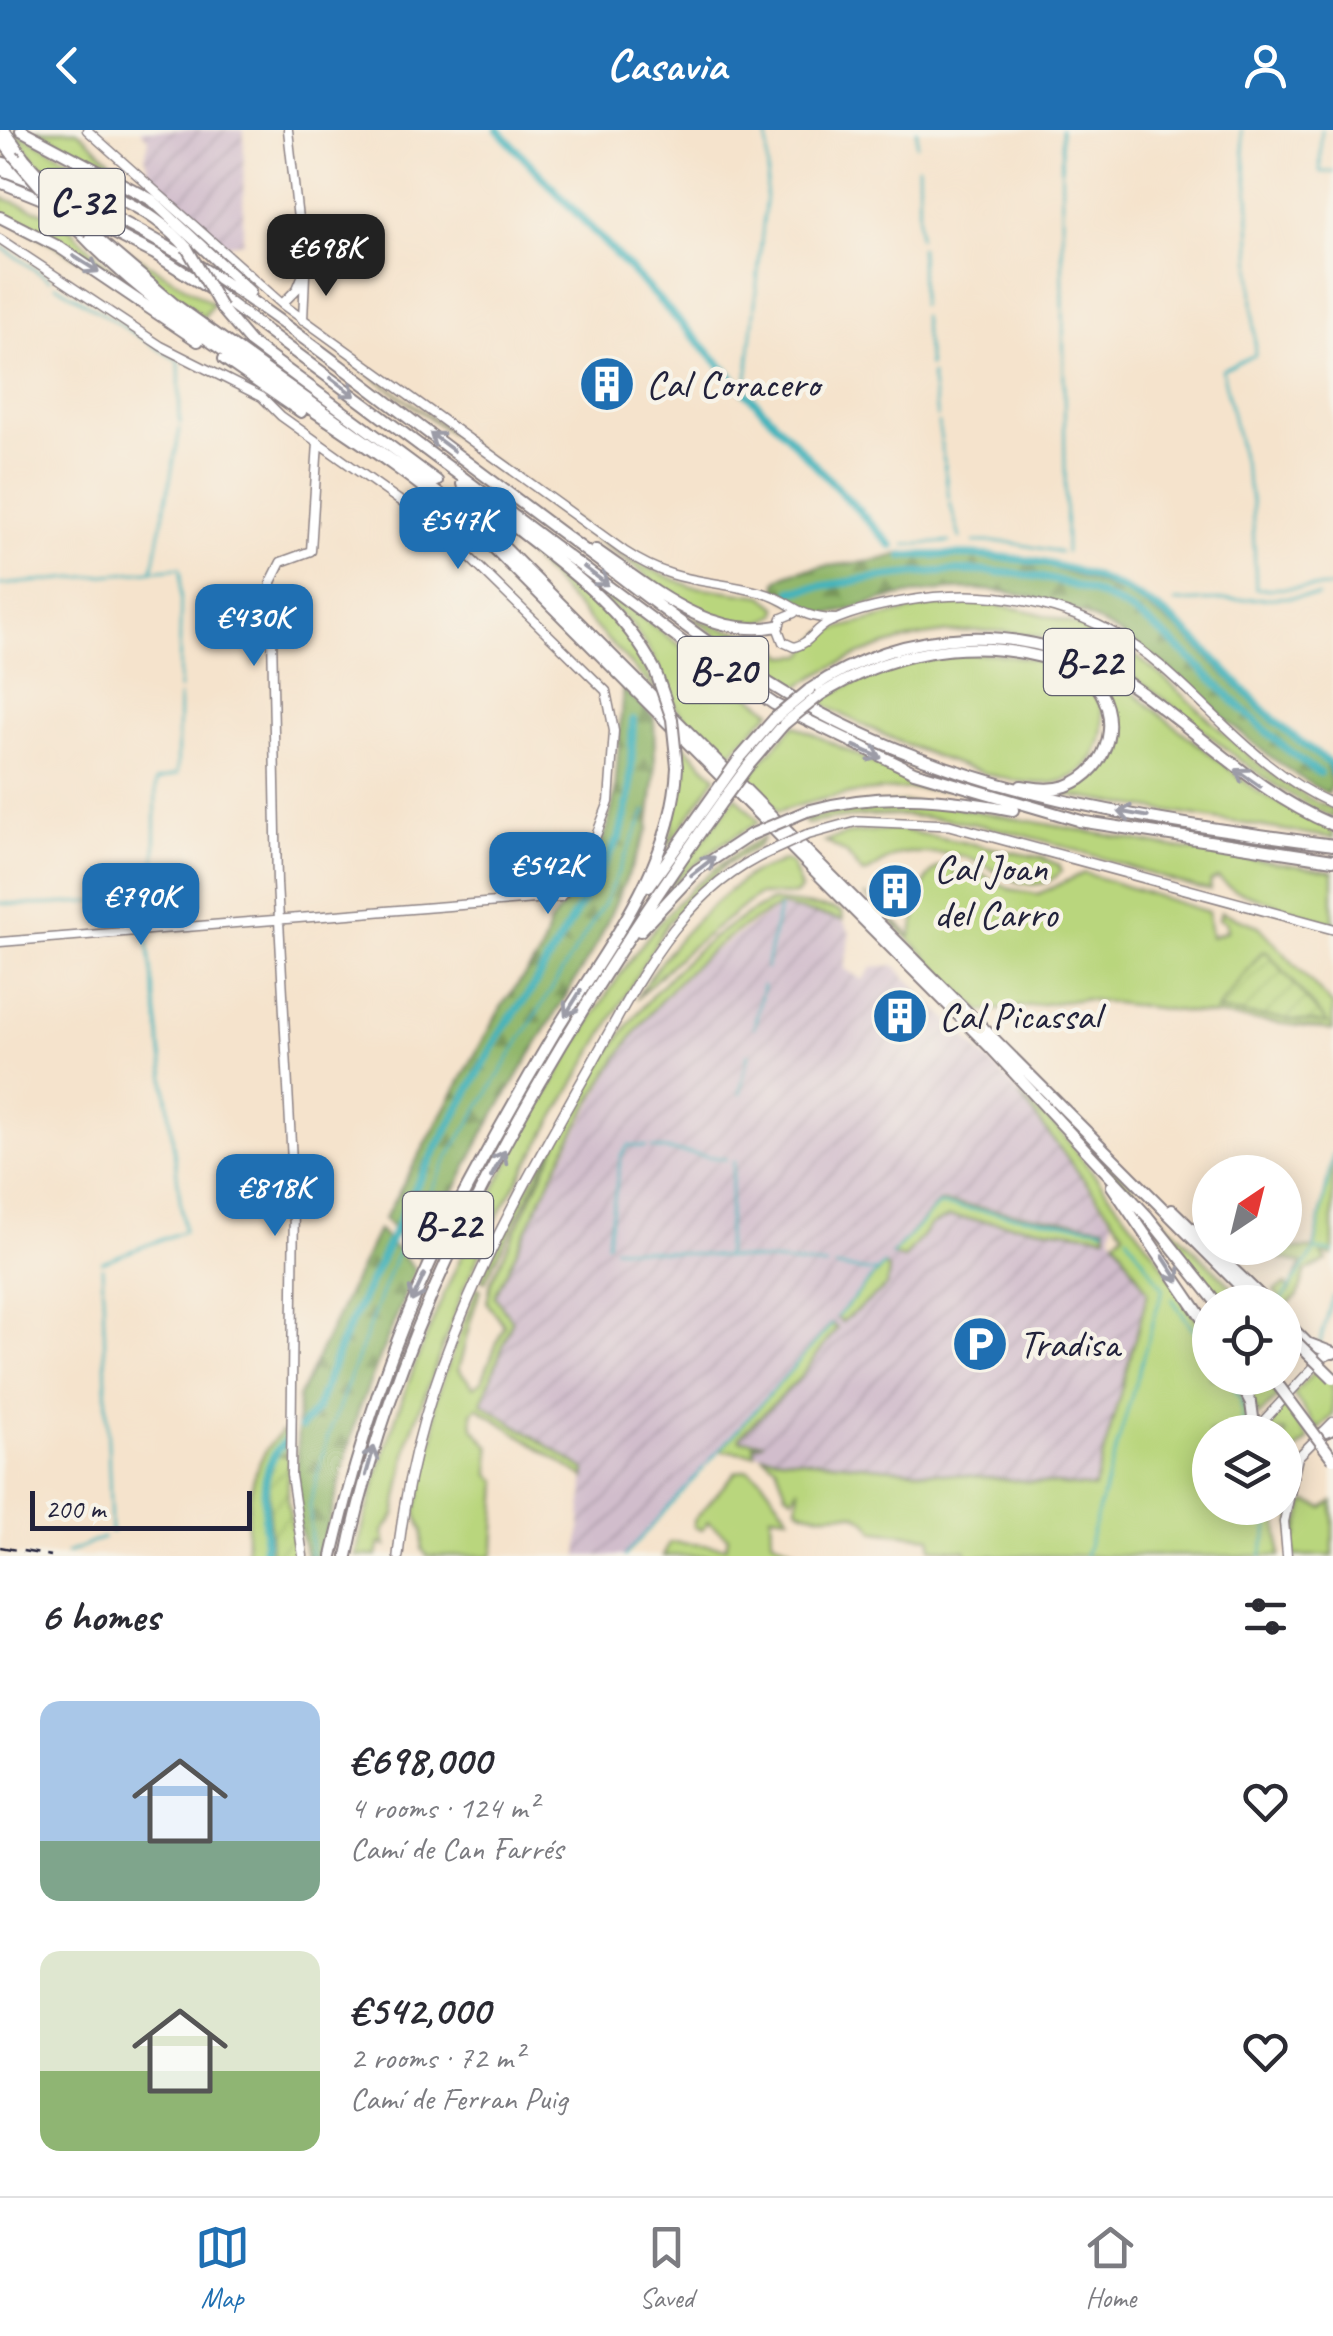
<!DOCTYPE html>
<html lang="en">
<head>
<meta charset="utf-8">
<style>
  :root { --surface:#fff; --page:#f2f2f3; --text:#2b2b33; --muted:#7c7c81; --line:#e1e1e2; --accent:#1f6fb2 }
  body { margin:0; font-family:Caveat,sans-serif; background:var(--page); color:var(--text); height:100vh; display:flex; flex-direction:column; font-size:38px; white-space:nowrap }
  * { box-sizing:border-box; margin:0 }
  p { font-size:32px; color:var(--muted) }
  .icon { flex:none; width:55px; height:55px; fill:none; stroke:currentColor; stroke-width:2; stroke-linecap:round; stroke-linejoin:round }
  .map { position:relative; height:1426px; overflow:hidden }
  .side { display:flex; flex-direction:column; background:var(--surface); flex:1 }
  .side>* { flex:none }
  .needle { width:65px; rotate:35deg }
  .fabs { position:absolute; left:1192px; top:1025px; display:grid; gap:20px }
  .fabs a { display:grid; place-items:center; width:110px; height:110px; border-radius:50%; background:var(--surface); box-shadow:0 5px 25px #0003; font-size:50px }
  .scale { position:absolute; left:30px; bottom:25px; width:222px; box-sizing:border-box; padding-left:10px; border:5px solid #22223b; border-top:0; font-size:28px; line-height:35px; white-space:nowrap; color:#22223b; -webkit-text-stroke:8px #f7f3e8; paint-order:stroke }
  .price { position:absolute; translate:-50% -85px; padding:0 22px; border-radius:20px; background:var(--accent); color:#fff; font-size:32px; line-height:65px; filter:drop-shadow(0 2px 5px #0008) }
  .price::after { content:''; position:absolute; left:50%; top:60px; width:30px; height:22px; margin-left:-15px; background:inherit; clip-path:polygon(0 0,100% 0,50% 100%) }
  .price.active { background:#222; color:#fff }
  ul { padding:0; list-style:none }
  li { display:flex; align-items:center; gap:30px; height:250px; padding:0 40px }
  li span { display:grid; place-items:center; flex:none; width:280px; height:200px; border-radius:20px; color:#555 }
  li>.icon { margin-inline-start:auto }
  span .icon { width:120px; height:120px; fill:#fffc; stroke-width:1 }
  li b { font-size:42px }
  h2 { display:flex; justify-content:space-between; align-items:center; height:120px; padding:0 40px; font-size:42px }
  header { display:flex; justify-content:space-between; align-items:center; height:130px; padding:0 40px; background:var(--accent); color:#fff; font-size:45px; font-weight:600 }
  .tab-bar { display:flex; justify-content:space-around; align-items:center; height:140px; border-top:2px solid var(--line); background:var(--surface); font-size:28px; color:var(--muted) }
  .tab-bar a { display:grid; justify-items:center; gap:5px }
  .tab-bar .active { color:var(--accent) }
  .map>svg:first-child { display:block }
  .industrial { fill:url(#industrial-furrows) }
  .grass { fill:#b9d67d; stroke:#6e7c5c; stroke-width:2.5 }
  .forest { fill:url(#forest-firs); stroke:#5a6c54; stroke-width:2.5 }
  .garden { fill:url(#garden-furrows); stroke:#6e7c5c; stroke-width:2.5 }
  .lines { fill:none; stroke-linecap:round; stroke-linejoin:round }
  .stream { stroke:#45b4bc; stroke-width:2.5 }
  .canal { stroke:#45b4bc; stroke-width:8 }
  .minor-casing { stroke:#8c8284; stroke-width:11 }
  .major-casing { stroke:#8c8284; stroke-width:12 }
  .highway-casing { stroke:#8c8284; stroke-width:14 }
  .minor { stroke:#fff; stroke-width:8 }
  .major { stroke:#fff; stroke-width:9 }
  .highway { stroke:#fff; stroke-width:10 }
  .rail { stroke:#22223b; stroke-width:2.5; stroke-dasharray:15 8; stroke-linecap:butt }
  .major-bridge-casing { stroke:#8c8284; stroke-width:12; stroke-linecap:butt }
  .highway-bridge-casing { stroke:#8c8284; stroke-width:14; stroke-linecap:butt }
  .major-bridge { stroke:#fff; stroke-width:9 }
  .highway-bridge { stroke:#fff; stroke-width:10 }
  .oneway { stroke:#9c9ca7 }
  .labels { text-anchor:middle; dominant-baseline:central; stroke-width:9; stroke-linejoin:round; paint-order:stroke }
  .shield { fill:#f7f3e8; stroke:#62616f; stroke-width:2.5 }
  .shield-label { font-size:38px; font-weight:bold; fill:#22223b }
  .poi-label { font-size:40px; fill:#22223b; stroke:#f7f3e8; text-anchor:start }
</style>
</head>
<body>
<header><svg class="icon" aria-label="back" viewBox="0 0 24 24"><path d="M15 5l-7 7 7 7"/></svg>Casavia<svg class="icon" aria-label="person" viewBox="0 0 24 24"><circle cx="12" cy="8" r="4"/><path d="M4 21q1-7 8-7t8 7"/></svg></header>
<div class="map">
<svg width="1333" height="1426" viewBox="0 0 1333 1426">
  <defs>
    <pattern id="industrial-furrows" width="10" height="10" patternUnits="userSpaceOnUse" patternTransform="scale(2.5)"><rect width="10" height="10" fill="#d1bdcc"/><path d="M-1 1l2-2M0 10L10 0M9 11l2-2" fill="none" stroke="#b3a2b0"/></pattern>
    <pattern id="forest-firs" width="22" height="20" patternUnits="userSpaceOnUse" patternTransform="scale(2.5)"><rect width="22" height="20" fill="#92b76c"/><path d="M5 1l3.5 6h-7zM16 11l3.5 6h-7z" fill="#77945a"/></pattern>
    <pattern id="garden-furrows" width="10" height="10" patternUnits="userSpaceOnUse" patternTransform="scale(2.5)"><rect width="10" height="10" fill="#b9d67d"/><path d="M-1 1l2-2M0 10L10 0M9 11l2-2" fill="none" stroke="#9fb76d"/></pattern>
  </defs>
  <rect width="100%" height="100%" fill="#f7f3e8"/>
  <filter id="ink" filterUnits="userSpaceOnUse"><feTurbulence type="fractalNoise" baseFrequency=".01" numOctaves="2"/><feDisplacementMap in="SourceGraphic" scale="20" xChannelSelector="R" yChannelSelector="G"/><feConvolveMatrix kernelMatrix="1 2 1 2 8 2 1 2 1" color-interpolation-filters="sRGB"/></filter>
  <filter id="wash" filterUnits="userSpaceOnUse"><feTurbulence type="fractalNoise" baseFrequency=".0048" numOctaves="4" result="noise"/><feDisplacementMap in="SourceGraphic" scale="40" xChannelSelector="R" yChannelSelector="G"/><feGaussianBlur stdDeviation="2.25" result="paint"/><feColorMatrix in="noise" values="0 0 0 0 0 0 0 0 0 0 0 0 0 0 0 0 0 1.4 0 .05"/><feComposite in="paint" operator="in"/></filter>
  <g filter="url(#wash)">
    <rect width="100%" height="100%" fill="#f5e3cc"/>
    <!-- industrial -->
    <path class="industrial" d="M140 0H244L243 112 223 115 150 46 145 27 149 9Z
      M780 776 841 787 850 803 845 839 863 850 873 837 894 835 1010 953 1113 1091 1111 1104 1144 1153 1148 1168 1093 1358 720 1320 625 1426H578L585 1340 482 1273 512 1191 494 1166 571 1012 635 899 702 829Z"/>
    <!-- grass -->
    <path class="grass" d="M36 0H77L129 47Z
      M14 1 123 57 38 35Z
      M0 67 61 89 127 156 0 84Z
      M99 103 213 174 203 188Z
      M344 225 626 429 690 456 763 466 778 478 777 484C748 507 701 483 675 467Z
      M495 390 623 499 659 565Z
      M562 430 771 581 725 629 677 579 652 525 632 495Z
      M978 473C1044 480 1102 498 1154 540 1218 591 1254 646 1333 680V688C1258 653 1206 598 1140 552 1033 476 901 490 796 558L690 487 724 499 769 506 785 526 804 525 823 502 930 476Z
      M987 523C1017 526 1057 530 1082 549 1120 579 1104 642 1058 652 1007 664 866 600 820 572 872 537 925 525 987 523Z
      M1092 539 1132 562 1257 661 1333 701V708L1065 665 1097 641 1112 611 1114 586Z
      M794 595 897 644 944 660C886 656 833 663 778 682L745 650Z
      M681 612 716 647 664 722 672 701Z
      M736 666 759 692 720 715 667 758Z
      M902 673 937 674 1176 718 1333 741V794L1234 760 1218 748 1211 751 1210 760 1197 758C1070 721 941 663 807 694L804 690 852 677Z
      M896 699 1043 728 1059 735 1061 742C1029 775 995 734 962 726 947 722 923 723 909 723 889 723 878 739 863 744L847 724 825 711 851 703Z
      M764 707 758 716 726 734 668 792 498 1085 464 1158 409 1308 395 1385 383 1402 386 1416 380 1413 377 1426H356C397 1249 473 1086 566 931 620 842 669 757 764 707Z
      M783 730 791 732 801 759 795 765H758L681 825 636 869C671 813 696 786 748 746 759 737 771 740 783 730Z
      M951 733 956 735 955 746 967 736 1010 759 1038 764 1084 743 1208 782 1211 807 1227 801 1226 792 1219 789 1221 782 1259 796 1333 876V900L1083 869 981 882 865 765 911 806C919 781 918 736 951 733Z
      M772 771 833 779 842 782 843 790 780 776C628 850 565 1023 495 1166L512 1191 482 1273 585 1340V1348L477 1277 472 1283 473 1298 490 1317V1345L498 1351 494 1419 492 1426H428L422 1420 423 1401 416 1383 435 1301V1271L477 1157 481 1160C469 1187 467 1210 458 1239L474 1257 482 1251 504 1195 487 1173 491 1151C561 1010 621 844 772 771Z
      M1019 965 1062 1003 1156 1124 1210 1209V1248H1233C1243 1267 1250 1280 1248 1302H1210V1378H1277L1280 1426H968L966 1421 931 1418V1407L874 1401C856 1367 822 1396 797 1377L799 1357 793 1367 786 1363 776 1335 761 1325 1094 1358 1148 1162 1115 1109 1124 1102Z
      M558 1006 557 1011 485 1151 481 1149 520 1069Z
      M1085 1011 1247 1172H1222Z
      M1333 1024V1126L1322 1125 1327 1131 1306 1141 1298 1166 1285 1176 1274 1161 1286 1154 1289 1161 1302 1133 1271 1126 1268 1129 1256 1121 1221 1118 1314 1119Z
      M939 1072 1105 1096 1106 1105 949 1087 931 1095 904 1129 892 1125Z
      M884 1135 889 1140 887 1156 842 1192 837 1187Z
      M832 1194 837 1198 799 1249 740 1306V1310L764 1312 754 1315 755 1324 720 1320Z
      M1316 1240 1333 1256V1285L1318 1300 1293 1264Z
      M1243 1248H1264L1278 1267 1258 1286Z
      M1283 1273 1309 1310 1285 1329V1302H1260Z
      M282 1302 288 1304 271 1426H247C246 1384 247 1332 282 1302Z
      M1298 1339 1297 1408 1304 1375 1308 1372 1323 1378 1333 1372V1426H1294L1291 1383Z
      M748 1340 761 1348 789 1386 771 1384 772 1409 807 1426H663L670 1412 726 1417 728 1407 708 1392 702 1400 694 1397V1390L736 1342Z"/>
    <!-- forest -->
    <path class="forest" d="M899 424 1029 430 1126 463 1182 502 1273 593 1326 634 1332 655 1328 664C1205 599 1162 489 1012 463 972 456 930 460 891 468 869 472 838 488 816 483 801 479 789 472 777 462V452C793 431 870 438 899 424Z
      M623 559 654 587 655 643 648 700 598 812 483 1004 421 1128 384 1089 503 874 540 825 550 793 588 742 607 700 615 664Z
      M378 1100 415 1140 358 1282 320 1426H306L297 1387 298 1268Z"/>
    <!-- garden -->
    <path class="garden" d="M1262 822H1267L1328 894 1216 881Z
      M288 1325V1373L297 1426H271L268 1352 275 1326Z"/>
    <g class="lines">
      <!-- stream -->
      <path class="stream" d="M917 0V15
        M1061 0 1066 422
        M1241 0 1249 66 1255 225 1222 239 1252 372 1256 459 1333 457
        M1321 0 1320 42H1333
        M918 36 919 107
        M0 116 50 150
        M920 117 921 175
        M56 155 179 231 180 294
        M922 186 929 236
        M931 245 937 287
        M747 252 768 44 767 0
        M938 293 941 310
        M941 313 949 369
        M950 373 960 408
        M974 412H1007L1060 422
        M905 415 950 412
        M153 438 180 299
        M0 455 180 438
        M1175 472 1318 466
        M179 560 181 442
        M155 761 156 651 177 644 179 567
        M0 773C48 779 94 767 141 773
        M145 792 142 773 154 768
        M766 838 779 778
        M754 897 763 856
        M740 964 748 924
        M652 1018 726 1029
        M1333 1024 1314 1120 1333 1122
        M607 1113 621 1026 629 1015 646 1017
        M614 1117 826 1136
        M725 1125 734 1031
        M892 1125 938 1075 1104 1098
        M102 1132 184 1101 147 804
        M102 1137 111 1402
        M835 1137 877 1142 884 1135
        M1172 1169 1210 1223
        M1280 1172 1313 1123
        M837 1187 877 1142
        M1320 1213 1333 1166
        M1227 1248 1241 1269 1243 1302
        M67 1423 103 1408
        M311 1426 310 1374 327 1309 395 1127 450 1025 603 775 646 681
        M625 1426 832 1194
        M1085 1426 1163 1158 1127 1106
        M1261 1426 1273 1378"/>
      <!-- canal -->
      <path class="canal" d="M498 0 892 416
        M903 426C1005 421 1103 430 1184 500 1215 527 1241 559 1271 587 1289 605 1311 619 1331 635L1333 643
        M792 461C914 441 1054 415 1159 501 1215 546 1258 603 1319 643
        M301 1297 316 1280 341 1213 416 1056 504 897 530 862 620 706 630 664 633 590
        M264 1426C270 1384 252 1344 285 1311"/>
    </g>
  </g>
  <g filter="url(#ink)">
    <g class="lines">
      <!-- minor casing -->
      <g class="minor-casing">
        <path id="minor" d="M87 0 282 174 624 421C677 456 708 448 763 463 793 471 796 488 835 489
          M0 109 161 216 262 267 281 286 414 381 469 427 606 561 614 601 609 672 582 742 560 767 0 812
          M282 174 297 159 304 142 288 0
          M303 190 305 145
          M794 483 782 488 778 499 783 512 794 517C810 514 815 498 830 492 860 478 900 471 934 467 1014 459 1099 482 1161 536 1218 585 1263 643 1333 674
          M1255 1300 1322 1228 1333 1223
          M1285 1334 1298 1327 1333 1292
          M1284 1391 1287 1426
          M1284 1392 1298 1327
          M303 1426 291 1345 294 1069 277 753 271 452 281 432 311 421 318 312"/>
      </g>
      <!-- major casing -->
      <g class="major-casing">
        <path id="major" d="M806 705 857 691 949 695 1333 799
          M398 1426C415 1245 502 1092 590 937 637 854 678 762 771 721"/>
      </g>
      <!-- highway casing -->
      <g class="highway-casing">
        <path id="highway" d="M4 0 24 28
          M21 0 152 70 250 162
          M0 8 13 25
          M0 32C68 51 139 62 187 118
          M0 39 37 53
          M0 52 55 74
          M53 60C161 103 255 171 347 241 433 307 520 372 606 436 675 488 742 541 818 582 978 668 1155 691 1333 715
          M71 81 155 124 216 163 684 513 774 574 914 642 1085 692
          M0 87 59 117 198 211
          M74 96C192 223 358 292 485 409L991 918 1148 1087 1216 1172
          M91 103 174 174 481 394 1256 1172
          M222 179 251 213 437 351
          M224 229 301 282
          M462 354C528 413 614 460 655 540
          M596 420C650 457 709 510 778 496
          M809 560C904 495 1028 489 1126 552 1198 599 1252 661 1333 695
          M820 565C887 523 964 507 1041 527 1059 531 1077 537 1090 549 1124 582 1111 641 1066 656 1051 661 1036 658 1021 656
          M740 628 774 589
          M748 636 784 594
          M807 681C878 661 942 667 1013 680
          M1079 691 1333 730
          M649 756 715 663
          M640 801 697 740 750 705
          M1112 1056 1210 1200
          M1172 1080 1210 1117
          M1211 1118 1267 1172
          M1285 1191 1307 1213 1333 1223
          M1238 1248 1251 1273 1255 1302
          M1321 1304 1333 1299
          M332 1426C362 1295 405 1174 468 1056 497 1002 527 949 558 897 608 816 673 735 677 637
          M347 1426C402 1157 565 892 723 670"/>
      </g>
      <!-- minor -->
      <use href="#minor" class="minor"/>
      <!-- major -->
      <use href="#major" class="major"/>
      <!-- highway -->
      <use href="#highway" class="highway"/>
      <!-- rail -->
      <path class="rail" d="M0 1417 51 1426"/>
      <!-- major-bridge casing -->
      <g class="major-bridge-casing">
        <path id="major-bridge" d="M771 721 806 705"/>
      </g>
      <!-- highway-bridge casing -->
      <g class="highway-bridge-casing">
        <path id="highway-bridge" d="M13 25 74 96
          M24 28 91 103
          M187 118 222 179
          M655 540 672 589 677 637
          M774 589 809 560
          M784 594 820 565
          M715 663 740 628
          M723 670 748 636
          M750 705 807 681
          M1285 1201 1333 1248
          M1273 1248 1333 1329"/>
      </g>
      <!-- major-bridge -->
      <use href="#major-bridge" class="major-bridge"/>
      <!-- highway-bridge -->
      <use href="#highway-bridge" class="highway-bridge"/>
    </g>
    <!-- one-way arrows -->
    <defs><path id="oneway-shaft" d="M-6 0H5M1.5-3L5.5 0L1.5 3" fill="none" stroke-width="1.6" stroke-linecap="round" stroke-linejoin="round" transform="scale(2.5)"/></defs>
    <g class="oneway">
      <use href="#oneway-shaft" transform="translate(86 134) rotate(32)"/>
      <use href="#oneway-shaft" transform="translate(343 257) rotate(37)"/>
      <use href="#oneway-shaft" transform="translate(442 312) rotate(-143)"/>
      <use href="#oneway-shaft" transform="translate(596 446) rotate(37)"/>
      <use href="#oneway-shaft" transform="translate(868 622) rotate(24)"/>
      <use href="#oneway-shaft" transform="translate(1248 648) rotate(-145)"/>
      <use href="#oneway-shaft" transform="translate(1133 684) rotate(-170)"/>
      <use href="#oneway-shaft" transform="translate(703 736) rotate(-38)"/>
      <use href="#oneway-shaft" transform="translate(573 873) rotate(122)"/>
      <use href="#oneway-shaft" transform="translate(498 1034) rotate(-62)"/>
      <use href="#oneway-shaft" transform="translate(1171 1139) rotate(57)"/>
      <use href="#oneway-shaft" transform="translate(418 1158) rotate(115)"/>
      <use href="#oneway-shaft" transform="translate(370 1331) rotate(-74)"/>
    </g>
  </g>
  <!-- icons -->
  <defs>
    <g id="building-disc" transform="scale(2.875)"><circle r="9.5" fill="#1f6fb2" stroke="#f7f3e8"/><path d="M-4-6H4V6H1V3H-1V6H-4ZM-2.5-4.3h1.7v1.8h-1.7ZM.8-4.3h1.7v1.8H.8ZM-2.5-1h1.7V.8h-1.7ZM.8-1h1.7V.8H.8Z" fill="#fff"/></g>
    <g id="parking-disc" transform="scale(2.875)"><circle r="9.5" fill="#1f6fb2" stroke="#f7f3e8"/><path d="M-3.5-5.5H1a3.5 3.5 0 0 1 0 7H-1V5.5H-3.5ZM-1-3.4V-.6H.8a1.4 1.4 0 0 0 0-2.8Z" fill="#fff"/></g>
  </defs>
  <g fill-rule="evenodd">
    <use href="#building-disc" x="607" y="254"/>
    <use href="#building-disc" x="895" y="761"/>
    <use href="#building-disc" x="900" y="886"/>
    <use href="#parking-disc" x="980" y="1214"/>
  </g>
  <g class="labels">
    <!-- shield labels -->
    <g class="shield">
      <rect x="39.5" y="39" width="85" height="66" rx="8"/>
      <rect x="1044" y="499" width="90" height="66" rx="8"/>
      <rect x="678" y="507" width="90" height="66" rx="8"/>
      <rect x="403" y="1062" width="90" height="66" rx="8"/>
    </g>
    <g class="shield-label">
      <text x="82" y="72">C-32</text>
      <text x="1089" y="532">B-22</text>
      <text x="723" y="540">B-20</text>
      <text x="448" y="1095">B-22</text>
    </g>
    <!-- poi labels -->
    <g class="poi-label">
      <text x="646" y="254">Cal Coracero</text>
      <text x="934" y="738">Cal Joan<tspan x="934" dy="46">del Carro</tspan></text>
      <text x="939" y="886">Cal Picassal</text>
      <text x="1019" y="1214">Tradisa</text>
    </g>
  </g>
</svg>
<div class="fabs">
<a><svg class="needle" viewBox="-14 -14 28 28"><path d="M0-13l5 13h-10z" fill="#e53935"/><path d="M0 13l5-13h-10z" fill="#7c7c81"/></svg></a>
<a><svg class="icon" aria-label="locate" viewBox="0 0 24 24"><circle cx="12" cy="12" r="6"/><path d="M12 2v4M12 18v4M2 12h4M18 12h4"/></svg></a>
<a><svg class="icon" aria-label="layers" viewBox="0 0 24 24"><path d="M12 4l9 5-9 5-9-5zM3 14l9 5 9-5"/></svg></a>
</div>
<div class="scale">200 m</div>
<b class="price active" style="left:326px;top:169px">€698K</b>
<b class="price" style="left:458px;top:442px">€547K</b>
<b class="price" style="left:254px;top:539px">€430K</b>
<b class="price" style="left:548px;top:787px">€542K</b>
<b class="price" style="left:141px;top:818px">€790K</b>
<b class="price" style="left:275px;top:1109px">€818K</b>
</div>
<section class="side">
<h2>6 homes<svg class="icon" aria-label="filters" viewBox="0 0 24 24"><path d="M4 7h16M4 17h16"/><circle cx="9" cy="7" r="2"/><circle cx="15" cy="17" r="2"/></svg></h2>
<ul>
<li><span style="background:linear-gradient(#a9c7e8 70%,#7fa58c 0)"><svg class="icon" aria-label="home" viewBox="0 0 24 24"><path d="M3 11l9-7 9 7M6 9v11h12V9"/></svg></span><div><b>€698,000</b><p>4 rooms · 124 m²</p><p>Camí de Can Farrés</p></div><svg class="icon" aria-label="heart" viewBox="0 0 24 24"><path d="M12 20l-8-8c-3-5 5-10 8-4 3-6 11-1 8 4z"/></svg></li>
<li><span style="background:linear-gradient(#dfe7d0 60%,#8fb573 0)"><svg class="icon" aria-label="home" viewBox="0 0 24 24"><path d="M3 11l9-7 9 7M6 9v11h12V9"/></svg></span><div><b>€542,000</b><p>2 rooms · 72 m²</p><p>Camí de Ferran Puig</p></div><svg class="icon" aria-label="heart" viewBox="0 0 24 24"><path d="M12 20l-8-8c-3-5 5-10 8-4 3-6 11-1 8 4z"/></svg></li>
</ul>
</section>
<nav class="tab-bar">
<a class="active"><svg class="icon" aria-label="map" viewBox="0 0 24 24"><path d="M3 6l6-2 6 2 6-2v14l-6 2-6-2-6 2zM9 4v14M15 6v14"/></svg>Map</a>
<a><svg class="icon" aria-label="saved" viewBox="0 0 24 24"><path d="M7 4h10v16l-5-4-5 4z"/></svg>Saved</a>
<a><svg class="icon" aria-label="home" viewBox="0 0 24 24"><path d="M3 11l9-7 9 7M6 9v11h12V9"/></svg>Home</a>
</nav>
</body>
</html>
